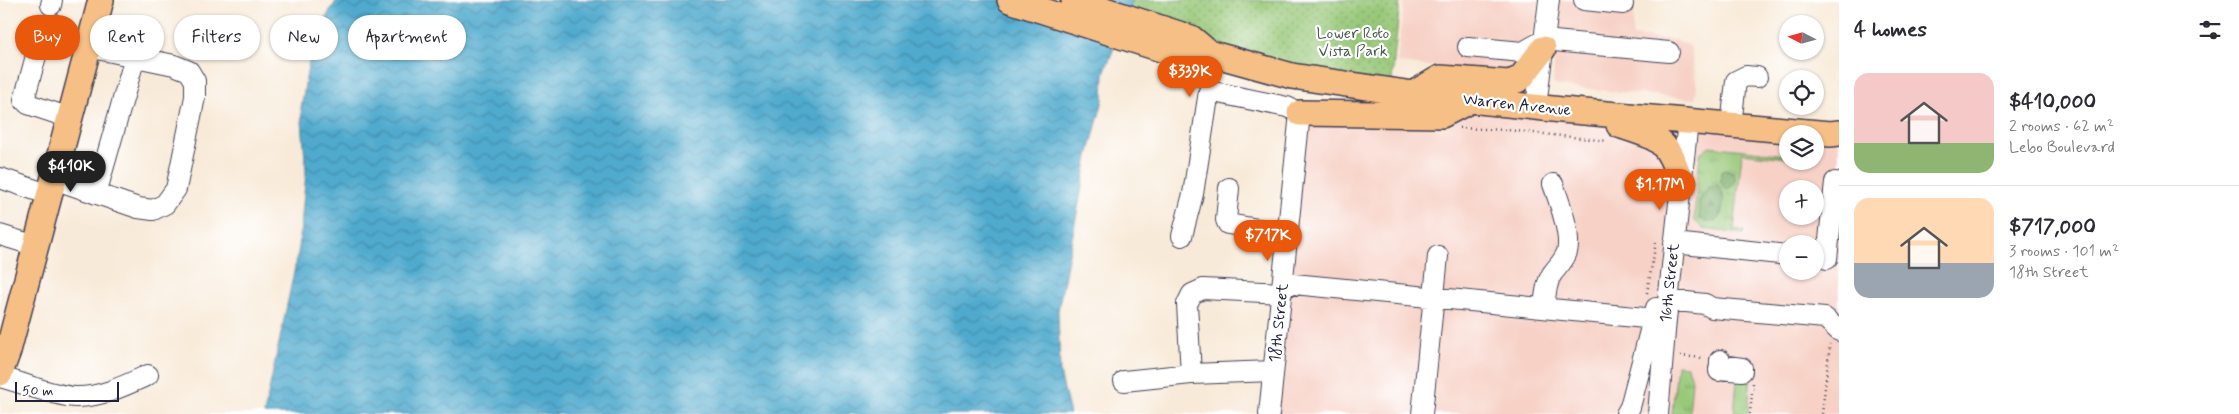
<!DOCTYPE html>
<html lang="en">
<head>
<meta charset="utf-8">
<style>
  :root { --surface:#fff; --page:#f2f2f3; --text:#2b2b33; --muted:#7c7c81; --line:#e1e1e2; --accent:#ea580c }
  body { margin:0; font-family:Mynerve,sans-serif; background:var(--page); color:var(--text); height:100vh; display:flex; flex-direction:column; font-size:19px; white-space:nowrap }
  * { box-sizing:border-box; margin:0 }
  p { font-size:16px; color:var(--muted) }
  .icon { flex:none; width:28px; height:28px; fill:none; stroke:currentColor; stroke-width:2; stroke-linecap:round; stroke-linejoin:round }
  .map { position:relative; flex:1; overflow:hidden }
  .side { display:flex; flex-direction:column; background:var(--surface); width:400px }
  .side>* { flex:none }
  .banner { position:absolute; left:15px; top:15px; width:475px; height:45px; display:flex; gap:10px }
  .needle { width:32px; rotate:276deg }
  .controls { position:absolute; left:1779px; top:15px; display:grid; gap:10px }
  .controls a { display:grid; place-items:center; width:45px; height:45px; border-radius:50%; background:var(--surface); box-shadow:0 1px 4px #0004; font-size:25px }
  .scale { position:absolute; left:15px; bottom:12px; width:104px; box-sizing:border-box; padding-left:5px; border:2px solid #22223b; border-top:0; font-size:14px; line-height:18px; white-space:nowrap; color:#22223b; -webkit-text-stroke:4px #fff; paint-order:stroke }
  .price { position:absolute; translate:-50% -42px; padding:0 11px; border-radius:18px; background:var(--accent); color:#fff; font-size:16px; line-height:32px; filter:drop-shadow(0 1px 2px #0008) }
  .price::after { content:''; position:absolute; left:50%; top:30px; width:15px; height:11px; margin-left:-8px; background:inherit; clip-path:polygon(0 0,100% 0,50% 100%) }
  .price.on { background:#222; color:#fff }
  ul { padding:0; list-style:none }
  li { display:flex; align-items:center; gap:15px; height:125px; padding:0 15px }
  li+li { border-top:1px solid var(--line) }
  li span { display:grid; place-items:center; flex:none; width:140px; height:100px; border-radius:15px; color:#555 }
  li>.icon { margin-inline-start:auto }
  span .icon { width:60px; height:60px; fill:#fffc; stroke-width:1 }
  li b { font-size:21px }
  h2 { display:flex; justify-content:space-between; align-items:center; height:60px; padding:0 15px; font-size:21px }
  .pill { padding:0 18px; border-radius:22px; background:var(--surface); box-shadow:0 1px 4px #0004; font-size:18px; line-height:45px }
  .pill.on { background:var(--accent); color:#fff }
  main { display:flex; flex:1; min-height:0 }
  .map>svg:first-child { display:block }
  .built { fill:#f7d1c6; fill-rule:evenodd }
  .grass { fill:url(#grass-tufts); stroke:#5d755a; fill-rule:evenodd }
  .forest { fill:url(#forest-firs); stroke:#4e6752 }
  .park { fill:url(#park-dots); stroke:#5d755a }
  .water { fill:url(#water-waves); stroke:#396684 }
  .lines { fill:none; stroke-linecap:round; stroke-linejoin:round }
  .minor-tunnel { stroke:#cdc2b9; stroke-width:20; stroke-dasharray:20 10; stroke-linecap:butt }
  .minor-casing { stroke:#424053; stroke-width:22 }
  .major-casing { stroke:#424053; stroke-width:28 }
  .path { stroke:#424053; stroke-width:2.5; stroke-dasharray:1 4; stroke-linecap:butt }
  .minor { stroke:#fff; stroke-width:20 }
  .major { stroke:#f5bf86; stroke-width:25 }
  .labels { text-anchor:middle; dominant-baseline:central; stroke-width:4.5; stroke-linejoin:round; paint-order:stroke }
  .park-label { font-size:16px; fill:#4b5c50; stroke:#fff }
  .street-label { font-size:16px; fill:#22223b; stroke:#fff }
</style>
</head>
<body>
<main>
<div class="map">
<svg width="1839" height="414" viewBox="0 0 1839 414">
  <defs>
    <pattern id="grass-tufts" width="24" height="20" patternUnits="userSpaceOnUse" patternTransform="scale(1.25)"><rect width="24" height="20" fill="#98c878"/><path d="M3 7l-1-3M5 7V3M7 7l1-3M15 17l-1-3M17 17v-4M19 17l1-3" fill="none" stroke="#7ca264"/></pattern>
    <pattern id="forest-firs" width="22" height="20" patternUnits="userSpaceOnUse" patternTransform="scale(1.25)"><rect width="22" height="20" fill="#7aac68"/><path d="M5 1l3.5 6h-7zM16 11l3.5 6h-7z" fill="#648c57"/></pattern>
    <pattern id="park-dots" width="8" height="8" patternUnits="userSpaceOnUse" patternTransform="scale(1.25)"><rect width="8" height="8" fill="#98c878"/><path d="M2 2h.1M6 6h.1" fill="none" stroke="#7ca264" stroke-width="1.8" stroke-linecap="round"/></pattern>
    <pattern id="water-waves" width="16" height="10" patternUnits="userSpaceOnUse" patternTransform="scale(1.25)"><rect width="16" height="10" fill="#50aace"/><path d="M0 5q4-4 8 0t8 0" fill="none" stroke="#428aa8"/></pattern>
  </defs>
  <rect width="100%" height="100%" fill="#fff"/>
  <filter id="ink" filterUnits="userSpaceOnUse"><feTurbulence type="fractalNoise" baseFrequency=".02" numOctaves="2"/><feDisplacementMap in="SourceGraphic" scale="10" xChannelSelector="R" yChannelSelector="G"/><feConvolveMatrix kernelMatrix="1 2 1 2 8 2 1 2 1" color-interpolation-filters="sRGB"/></filter>
  <filter id="wash" filterUnits="userSpaceOnUse"><feTurbulence type="fractalNoise" baseFrequency=".0096" numOctaves="4" result="noise"/><feDisplacementMap in="SourceGraphic" scale="20" xChannelSelector="R" yChannelSelector="G"/><feGaussianBlur stdDeviation="1.12" result="paint"/><feColorMatrix in="noise" values="0 0 0 0 0 0 0 0 0 0 0 0 0 0 0 0 0 1.4 0 .05"/><feComposite in="paint" operator="in"/></filter>
  <g filter="url(#wash)">
    <rect width="100%" height="100%" fill="#f8ead8"/>
    <!-- built -->
    <path class="built" d="M1404 0H1539L1537 26 1526 39 1517 71H1483L1397 63Z
      M1559 0H1635L1632 36 1675 40 1690 46 1697 86 1695 99 1557 86 1553 83Z
      M1471 100 1839 135V414H1269L1300 113ZM1788 134H1815V161H1788ZM1788 189H1815V216H1788ZM1788 244H1815V271H1788Z"/>
    <!-- grass -->
    <path class="grass" d="M1709 146 1787 155V158L1742 153 1734 230 1744 231 1743 234 1703 229 1694 220 1700 154ZM1710 186C1715 195 1727 208 1719 217 1715 222 1711 222 1704 221L1699 201Z
      M1677 365 1688 366 1692 380 1689 414H1672Z
      M1751 370 1748 414H1734L1737 380Z"/>
    <!-- forest -->
    <path class="forest" d="M1725 169 1734 173C1736 182 1735 187 1725 189 1721 184 1720 178 1721 172Z
      M1718 185C1727 195 1724 211 1716 221L1710 222 1699 218V201L1710 186Z"/>
    <!-- park -->
    <path class="park" d="M1133 0H1400L1391 90 1322 81 1126 16Z"/>
    <!-- water -->
    <path class="water" d="M337 0H1133L1104 73 1103 100 1088 156 1058 311 1060 373 1070 414H264L299 248 306 172 301 108 313 38Z"/>
  </g>
  <g filter="url(#ink)">
    <g class="lines">
      <!-- minor-tunnel -->
      <path class="minor-tunnel" d="M42 34 51 5"/>
      <!-- minor casing -->
      <g class="minor-casing">
        <path id="minor" d="M1584 0 1623 4
          M51 5 52 0
          M42 34 24 100 28 104 70 118
          M1468 47 1523 52 1544 40 1669 52
          M1536 107 1549 0
          M1731 126 1736 81 1746 76 1757 77
          M0 178 50 195
          M54 179 138 208 153 210 165 204 176 189 195 97V81L189 71 174 65 88 47
          M1229 188 1226 220 1228 224 1288 234
          M96 194 135 57
          M0 235 36 246
          M1182 236 1193 194 1209 91 1287 107 1300 113 1269 414
          M1674 243 1788 255
          M1827 259 1835 182
          M1283 283 1666 320
          M1668 300 1705 304 1712 308 1825 318 1839 331
          M1544 308C1545 298 1546 283 1552 274 1557 267 1564 261 1567 252 1572 235 1559 201 1553 184
          M1273 371 1191 374 1187 304 1192 294 1203 289 1282 293
          M1719 371V369L1742 371V368L1720 365V360
          M0 377C24 383 50 395 75 397 100 398 126 385 148 375
          M1124 381 1191 374
          M1422 414 1438 256
          M1626 414 1630 407 1656 308
          M1658 414 1666 320 1688 122"/>
      </g>
      <!-- major casing -->
      <g class="major-casing">
        <path id="major" d="M1010 0 1186 57 1209 53
          M1074 0 1191 38 1209 53 1292 76 1413 94 1562 110 1830 134 1839 133
          M1413 94 1440 78 1509 83 1520 79 1543 49
          M1300 113 1442 115 1471 100
          M1619 125C1662 139 1666 139 1681 182
          M0 373 8 351 101 0"/>
      </g>
      <!-- path -->
      <path class="path" d="M1459 128 1507 130 1608 141
        M1647 293 1656 242
        M1680 356 1704 358
        M1750 414 1753 383
        M1822 414 1830 344"/>
      <!-- minor -->
      <use href="#minor" class="minor"/>
      <!-- major -->
      <use href="#major" class="major"/>
    </g>
  </g>
  <g class="labels">
    <!-- park labels -->
    <g class="park-label">
      <text x="1353" y="33">Lower Roto<tspan x="1353" dy="18">Vista Park</tspan></text>
    </g>
    <!-- street labels -->
    <g class="street-label">
      <text transform="translate(1517 105) rotate(6)">Warren Avenue</text>
      <text transform="translate(1670 283) rotate(-84)">16th Street</text>
      <text transform="translate(1279 323) rotate(-84)">18th Street</text>
    </g>
  </g>
</svg>
<div class="controls">
<a><svg class="needle" viewBox="-14 -14 28 28"><path d="M0-13l5 13h-10z" fill="#e53935"/><path d="M0 13l5-13h-10z" fill="#7c7c81"/></svg></a>
<a><svg class="icon" aria-label="locate" viewBox="0 0 24 24"><circle cx="12" cy="12" r="6"/><path d="M12 2v4M12 18v4M2 12h4M18 12h4"/></svg></a>
<a><svg class="icon" aria-label="layers" viewBox="0 0 24 24"><path d="M12 4l9 5-9 5-9-5zM3 14l9 5 9-5"/></svg></a>
<a>+</a>
<a>−</a>
</div>
<div class="scale">50 m</div>
<b class="price" style="left:1190px;top:98px">$339K</b>
<b class="price on" style="left:71px;top:193px">$410K</b>
<b class="price" style="left:1660px;top:211px">$1.17M</b>
<b class="price" style="left:1268px;top:262px">$717K</b>
<div class="banner">
<a class="pill on">Buy</a>
<a class="pill">Rent</a>
<a class="pill">Filters</a>
<a class="pill">New</a>
<a class="pill">Apartment</a>
</div>
</div>
<section class="side">
<h2>4 homes<svg class="icon" aria-label="filters" viewBox="0 0 24 24"><path d="M4 7h16M4 17h16"/><circle cx="9" cy="7" r="2"/><circle cx="15" cy="17" r="2"/></svg></h2>
<ul>
<li><span style="background:linear-gradient(#f6c9c9 70%,#8fb573 0)"><svg class="icon" aria-label="home" viewBox="0 0 24 24"><path d="M3 11l9-7 9 7M6 9v11h12V9"/></svg></span><div><b>$410,000</b><p>2 rooms · 62 m²</p><p>Lebo Boulevard</p></div></li>
<li><span style="background:linear-gradient(#ffd9b3 65%,#9aa5b1 0)"><svg class="icon" aria-label="home" viewBox="0 0 24 24"><path d="M3 11l9-7 9 7M6 9v11h12V9"/></svg></span><div><b>$717,000</b><p>3 rooms · 101 m²</p><p>18th Street</p></div></li>
</ul>
</section>
</main>
</body>
</html>
